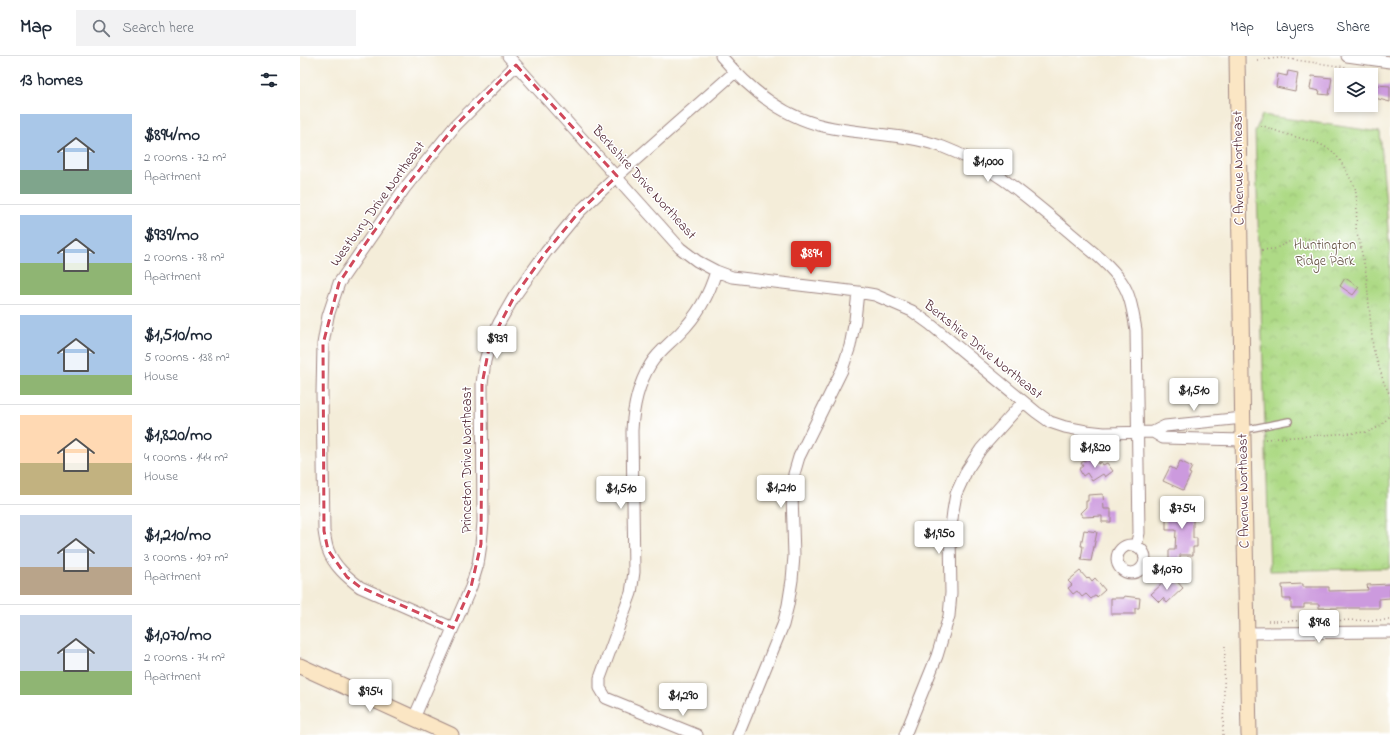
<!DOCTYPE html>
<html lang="en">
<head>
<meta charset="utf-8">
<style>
  :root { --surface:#fff; --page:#f2f2f3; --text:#1f2937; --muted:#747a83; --line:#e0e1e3; --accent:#d93025 }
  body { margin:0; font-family:"Indie Flower",sans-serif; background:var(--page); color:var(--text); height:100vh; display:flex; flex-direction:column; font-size:15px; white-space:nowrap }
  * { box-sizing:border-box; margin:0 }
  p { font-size:13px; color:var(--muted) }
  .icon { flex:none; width:22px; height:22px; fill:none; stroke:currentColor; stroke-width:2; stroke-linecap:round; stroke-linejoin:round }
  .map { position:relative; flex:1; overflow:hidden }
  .sheet { display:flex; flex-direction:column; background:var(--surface); width:300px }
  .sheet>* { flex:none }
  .buttons { position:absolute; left:1034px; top:12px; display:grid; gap:8px }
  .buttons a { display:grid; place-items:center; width:44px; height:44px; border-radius:0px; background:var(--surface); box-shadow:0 2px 6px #0003; font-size:20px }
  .price { position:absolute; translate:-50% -34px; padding:0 9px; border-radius:4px; background:#fff; color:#222; font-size:13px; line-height:26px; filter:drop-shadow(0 1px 2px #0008) }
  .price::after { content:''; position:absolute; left:50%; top:24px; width:12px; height:9px; margin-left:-6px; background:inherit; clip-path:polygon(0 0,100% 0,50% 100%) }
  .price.active { background:var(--accent); color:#fff }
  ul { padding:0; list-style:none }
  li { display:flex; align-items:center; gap:12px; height:100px; padding:0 20px }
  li+li { border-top:1px solid var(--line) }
  li span { display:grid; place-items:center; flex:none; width:112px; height:80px; border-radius:0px; color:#555 }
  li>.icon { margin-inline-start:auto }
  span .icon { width:48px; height:48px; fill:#fffc; stroke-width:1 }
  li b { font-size:17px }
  h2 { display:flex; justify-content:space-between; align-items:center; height:48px; padding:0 20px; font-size:17px }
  header { display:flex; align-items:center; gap:24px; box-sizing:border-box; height:56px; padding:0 20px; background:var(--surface); border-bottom:1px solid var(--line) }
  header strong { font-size:19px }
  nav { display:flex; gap:22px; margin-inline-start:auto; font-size:14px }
  .search { width:280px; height:36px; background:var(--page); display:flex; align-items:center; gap:10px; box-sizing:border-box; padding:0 14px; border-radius:0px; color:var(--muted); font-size:15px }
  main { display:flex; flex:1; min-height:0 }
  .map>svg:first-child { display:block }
  .park { fill:url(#park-crowns); stroke:#7c7c58 }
  .building { fill:#cc9ade }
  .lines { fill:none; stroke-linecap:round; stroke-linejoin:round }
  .lane-casing { stroke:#9f8682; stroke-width:8 }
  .street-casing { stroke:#9f8682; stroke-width:13 }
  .secondary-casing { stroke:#9f8682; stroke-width:17 }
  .path { stroke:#9f8682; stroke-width:1.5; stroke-dasharray:1 3; stroke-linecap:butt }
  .lane { stroke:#fff; stroke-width:5.5 }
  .street { stroke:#fff; stroke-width:11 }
  .secondary { stroke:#fbe6c4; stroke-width:15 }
  .marked { fill:none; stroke:#d1495b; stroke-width:3; stroke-dasharray:8 5; stroke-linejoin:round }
  .labels { text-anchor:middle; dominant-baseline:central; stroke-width:3; stroke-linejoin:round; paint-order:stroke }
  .street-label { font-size:14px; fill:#4a1f2b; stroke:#fff }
  .park-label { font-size:14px; fill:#685746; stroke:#fff }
</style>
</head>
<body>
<header>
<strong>Map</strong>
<div class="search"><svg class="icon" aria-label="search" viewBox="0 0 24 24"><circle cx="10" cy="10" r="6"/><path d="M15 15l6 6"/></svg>Search here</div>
<nav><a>Map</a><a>Layers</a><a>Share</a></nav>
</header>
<main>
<section class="sheet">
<h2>13 homes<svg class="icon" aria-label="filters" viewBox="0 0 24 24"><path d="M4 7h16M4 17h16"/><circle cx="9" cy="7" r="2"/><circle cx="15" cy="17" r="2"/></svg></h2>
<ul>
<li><span style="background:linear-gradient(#a9c7e8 70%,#7fa58c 0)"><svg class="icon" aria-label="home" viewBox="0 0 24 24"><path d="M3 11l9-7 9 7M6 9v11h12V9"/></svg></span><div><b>$894/mo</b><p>2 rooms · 72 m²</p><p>Apartment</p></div></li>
<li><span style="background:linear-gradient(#a9c7e8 60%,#8fb573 0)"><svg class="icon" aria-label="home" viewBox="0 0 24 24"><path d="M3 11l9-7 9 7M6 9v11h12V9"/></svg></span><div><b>$939/mo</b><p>2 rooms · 78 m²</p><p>Apartment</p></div></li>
<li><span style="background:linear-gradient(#a9c7e8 75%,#8fb573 0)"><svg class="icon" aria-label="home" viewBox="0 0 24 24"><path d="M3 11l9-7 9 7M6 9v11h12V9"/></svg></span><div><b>$1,510/mo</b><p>5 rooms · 138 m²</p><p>House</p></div></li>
<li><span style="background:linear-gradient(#ffd9b3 60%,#c2b280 0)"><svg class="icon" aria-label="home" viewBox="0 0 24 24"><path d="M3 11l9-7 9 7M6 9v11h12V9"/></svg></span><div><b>$1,820/mo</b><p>4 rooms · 144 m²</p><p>House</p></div></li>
<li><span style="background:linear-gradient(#c9d6e8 65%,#b9a48a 0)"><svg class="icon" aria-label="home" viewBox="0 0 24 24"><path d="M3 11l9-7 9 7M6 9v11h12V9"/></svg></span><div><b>$1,210/mo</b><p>3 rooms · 107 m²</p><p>Apartment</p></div></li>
<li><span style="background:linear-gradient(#c9d6e8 70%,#8fb573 0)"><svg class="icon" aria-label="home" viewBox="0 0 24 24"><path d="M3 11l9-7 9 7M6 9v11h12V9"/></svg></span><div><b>$1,070/mo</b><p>2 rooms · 74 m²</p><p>Apartment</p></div></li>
</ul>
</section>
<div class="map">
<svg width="1090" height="679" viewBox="0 0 1090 679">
  <defs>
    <pattern id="park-crowns" width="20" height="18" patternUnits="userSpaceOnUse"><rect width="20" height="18" fill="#aeda86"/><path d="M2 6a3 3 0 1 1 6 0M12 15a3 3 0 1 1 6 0" fill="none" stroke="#97bb74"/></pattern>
  </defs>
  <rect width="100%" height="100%" fill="#fff"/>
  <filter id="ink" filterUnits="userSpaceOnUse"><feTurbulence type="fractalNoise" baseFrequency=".025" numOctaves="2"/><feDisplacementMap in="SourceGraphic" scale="8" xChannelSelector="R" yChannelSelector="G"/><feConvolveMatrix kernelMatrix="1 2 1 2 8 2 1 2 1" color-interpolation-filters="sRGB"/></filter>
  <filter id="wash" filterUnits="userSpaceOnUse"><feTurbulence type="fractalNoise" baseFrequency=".012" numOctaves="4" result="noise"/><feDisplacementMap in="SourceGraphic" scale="16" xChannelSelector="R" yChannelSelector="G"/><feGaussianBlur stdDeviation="0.9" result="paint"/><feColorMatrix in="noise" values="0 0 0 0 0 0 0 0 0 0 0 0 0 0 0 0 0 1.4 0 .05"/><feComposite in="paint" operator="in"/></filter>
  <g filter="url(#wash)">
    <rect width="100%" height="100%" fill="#f4edd9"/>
    <!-- park -->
    <path class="park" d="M962 59 1080 76 1090 197V512L970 515 955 76Z"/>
    <g id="blocks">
      <!-- building -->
      <path class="building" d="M988 15 998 17 995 35 976 31 978 18 987 20Z
        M1012 20 1032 22 1029 39 1019 38 1020 35 1010 33Z
        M1077 29 1090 30V46L1075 42Z
        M1045 222 1059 231 1053 239 1040 230Z
        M793 399 798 408 801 406 803 409 807 407 813 415 805 421 803 418 792 425 787 417 783 420 779 413 783 410 781 407Z
        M880 405 892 411 889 417 891 418 883 434 863 425 870 411 876 414Z
        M803 438 804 453H811V466H802V460L783 461 780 457 786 451V445H788V439Z
        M873 443H892L894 464H893V482H897V491H893V499H880V509H869V494H875L876 474H866V459H873Z
        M784 474 797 476 791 505 781 504 783 490H781Z
        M780 515 787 523 789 521 792 525 795 522 805 534 797 541 796 539 791 543 786 538 782 541 777 535 773 538 768 532 772 529 768 525Z
        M873 521 883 532 867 547 863 542 859 546 851 538 863 527 865 529Z
        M1003 528V531H1029V535L1068 534 1067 529 1090 528V542L1079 543V552H1019V548H1004V552H991V543H983L982 529Z
        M824 540 840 542 839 552H835V558H811V542H824Z"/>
    </g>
  </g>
  <g filter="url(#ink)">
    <use href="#blocks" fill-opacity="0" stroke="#9f8682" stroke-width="1"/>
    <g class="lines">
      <!-- lane casing -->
      <g class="lane-casing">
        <path id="lane" d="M943 374 989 365"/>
      </g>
      <!-- street casing -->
      <g class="street-casing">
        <path id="street" d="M208 0 380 192 397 205 416 215 432 221 558 236 575 239 612 255 630 268 736 356 750 366 765 371 786 375 804 377 853 376 865 370 943 362
          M421 0C451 35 486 64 533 72 570 79 607 78 643 91 693 110 728 142 768 175 786 191 807 205 821 225 831 239 833 257 836 274L839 477 836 490
          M1047 0 1090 6
          M853 376 863 382 943 384
          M817 503a14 14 0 1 1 28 0a14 14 0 1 1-28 0Z
          M153 572 60 531C47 521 34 510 28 494 26 489 25 481 24 475L22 337 23 288 28 260 39 227 104 133 155 70 216 9
          M948 577 1090 576
          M114 662 171 531 178 508 181 488 183 466 182 328 185 305 190 287 199 267 214 241 246 196 279 156 317 120 435 16
          M397 679 306 642 300 632V622L331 537 334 516 332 375C333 352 338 329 350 309 357 297 369 288 379 278 398 259 409 240 416 215
          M438 679 483 569 488 549 492 524 494 500 492 439 494 418 499 401 542 314 550 290 555 264 558 236
          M605 679 637 600 649 560 651 537 650 479 653 455 656 438 667 414 681 393 723 346"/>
      </g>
      <!-- secondary casing -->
      <g class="secondary-casing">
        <path id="secondary" d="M937 0 943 384 949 679
          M0 610 151 679"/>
      </g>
      <!-- path -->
      <path class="path" d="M957 4 981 2 1046 11
        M961 69 979 76 1020 88 1032 95 1040 104 1055 131 1057 145 1056 176 1059 184 1066 217 1073 292 1084 327 1090 339
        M962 194 974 193 989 186 1004 182 1019 184
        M965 383 1067 376C1077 373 1086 367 1090 357
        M968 565 1090 564
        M923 679 925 589"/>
      <!-- lane -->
      <use href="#lane" class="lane"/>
      <!-- street -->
      <use href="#street" class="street"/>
      <!-- secondary -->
      <use href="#secondary" class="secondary"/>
    </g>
  </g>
  <!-- marked area -->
  <path class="marked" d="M216 9 317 120 279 156 246 196 214 241 190 287 182 328 181 488 171 531 153 572 60 531 47 521 28 494 24 475 23 288 39 227 61 194 104 133 155 70Z"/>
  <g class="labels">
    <!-- street labels -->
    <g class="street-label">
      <text transform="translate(939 112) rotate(-91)">C Avenue Northeast</text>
      <text transform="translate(344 127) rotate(48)">Berkshire Drive Northeast</text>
      <text transform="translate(78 148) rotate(-54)">Westbury Drive Northeast</text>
      <text transform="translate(683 294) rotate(39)">Berkshire Drive Northeast</text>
      <text transform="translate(167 404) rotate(-90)">Princeton Drive Northeast</text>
      <text transform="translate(944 435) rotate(-91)">C Avenue Northeast</text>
    </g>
    <!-- park labels -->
    <g class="park-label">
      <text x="1025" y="189">Huntington<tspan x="1025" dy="16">Ridge Park</tspan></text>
    </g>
  </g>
</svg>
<div class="buttons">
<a><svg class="icon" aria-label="layers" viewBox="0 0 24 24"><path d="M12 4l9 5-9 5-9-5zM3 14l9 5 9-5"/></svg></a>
</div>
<b class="price" style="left:688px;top:127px">$1,000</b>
<b class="price active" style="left:511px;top:219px">$894</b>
<b class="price" style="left:197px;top:304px">$939</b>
<b class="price" style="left:894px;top:356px">$1,510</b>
<b class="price" style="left:795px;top:413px">$1,820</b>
<b class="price" style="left:481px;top:453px">$1,210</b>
<b class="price" style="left:321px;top:454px">$1,510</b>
<b class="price" style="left:882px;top:474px">$754</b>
<b class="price" style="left:639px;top:499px">$1,950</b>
<b class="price" style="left:867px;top:535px">$1,070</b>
<b class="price" style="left:1019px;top:588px">$948</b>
<b class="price" style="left:70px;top:657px">$954</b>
<b class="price" style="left:383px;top:661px">$1,290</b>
</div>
</main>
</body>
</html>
